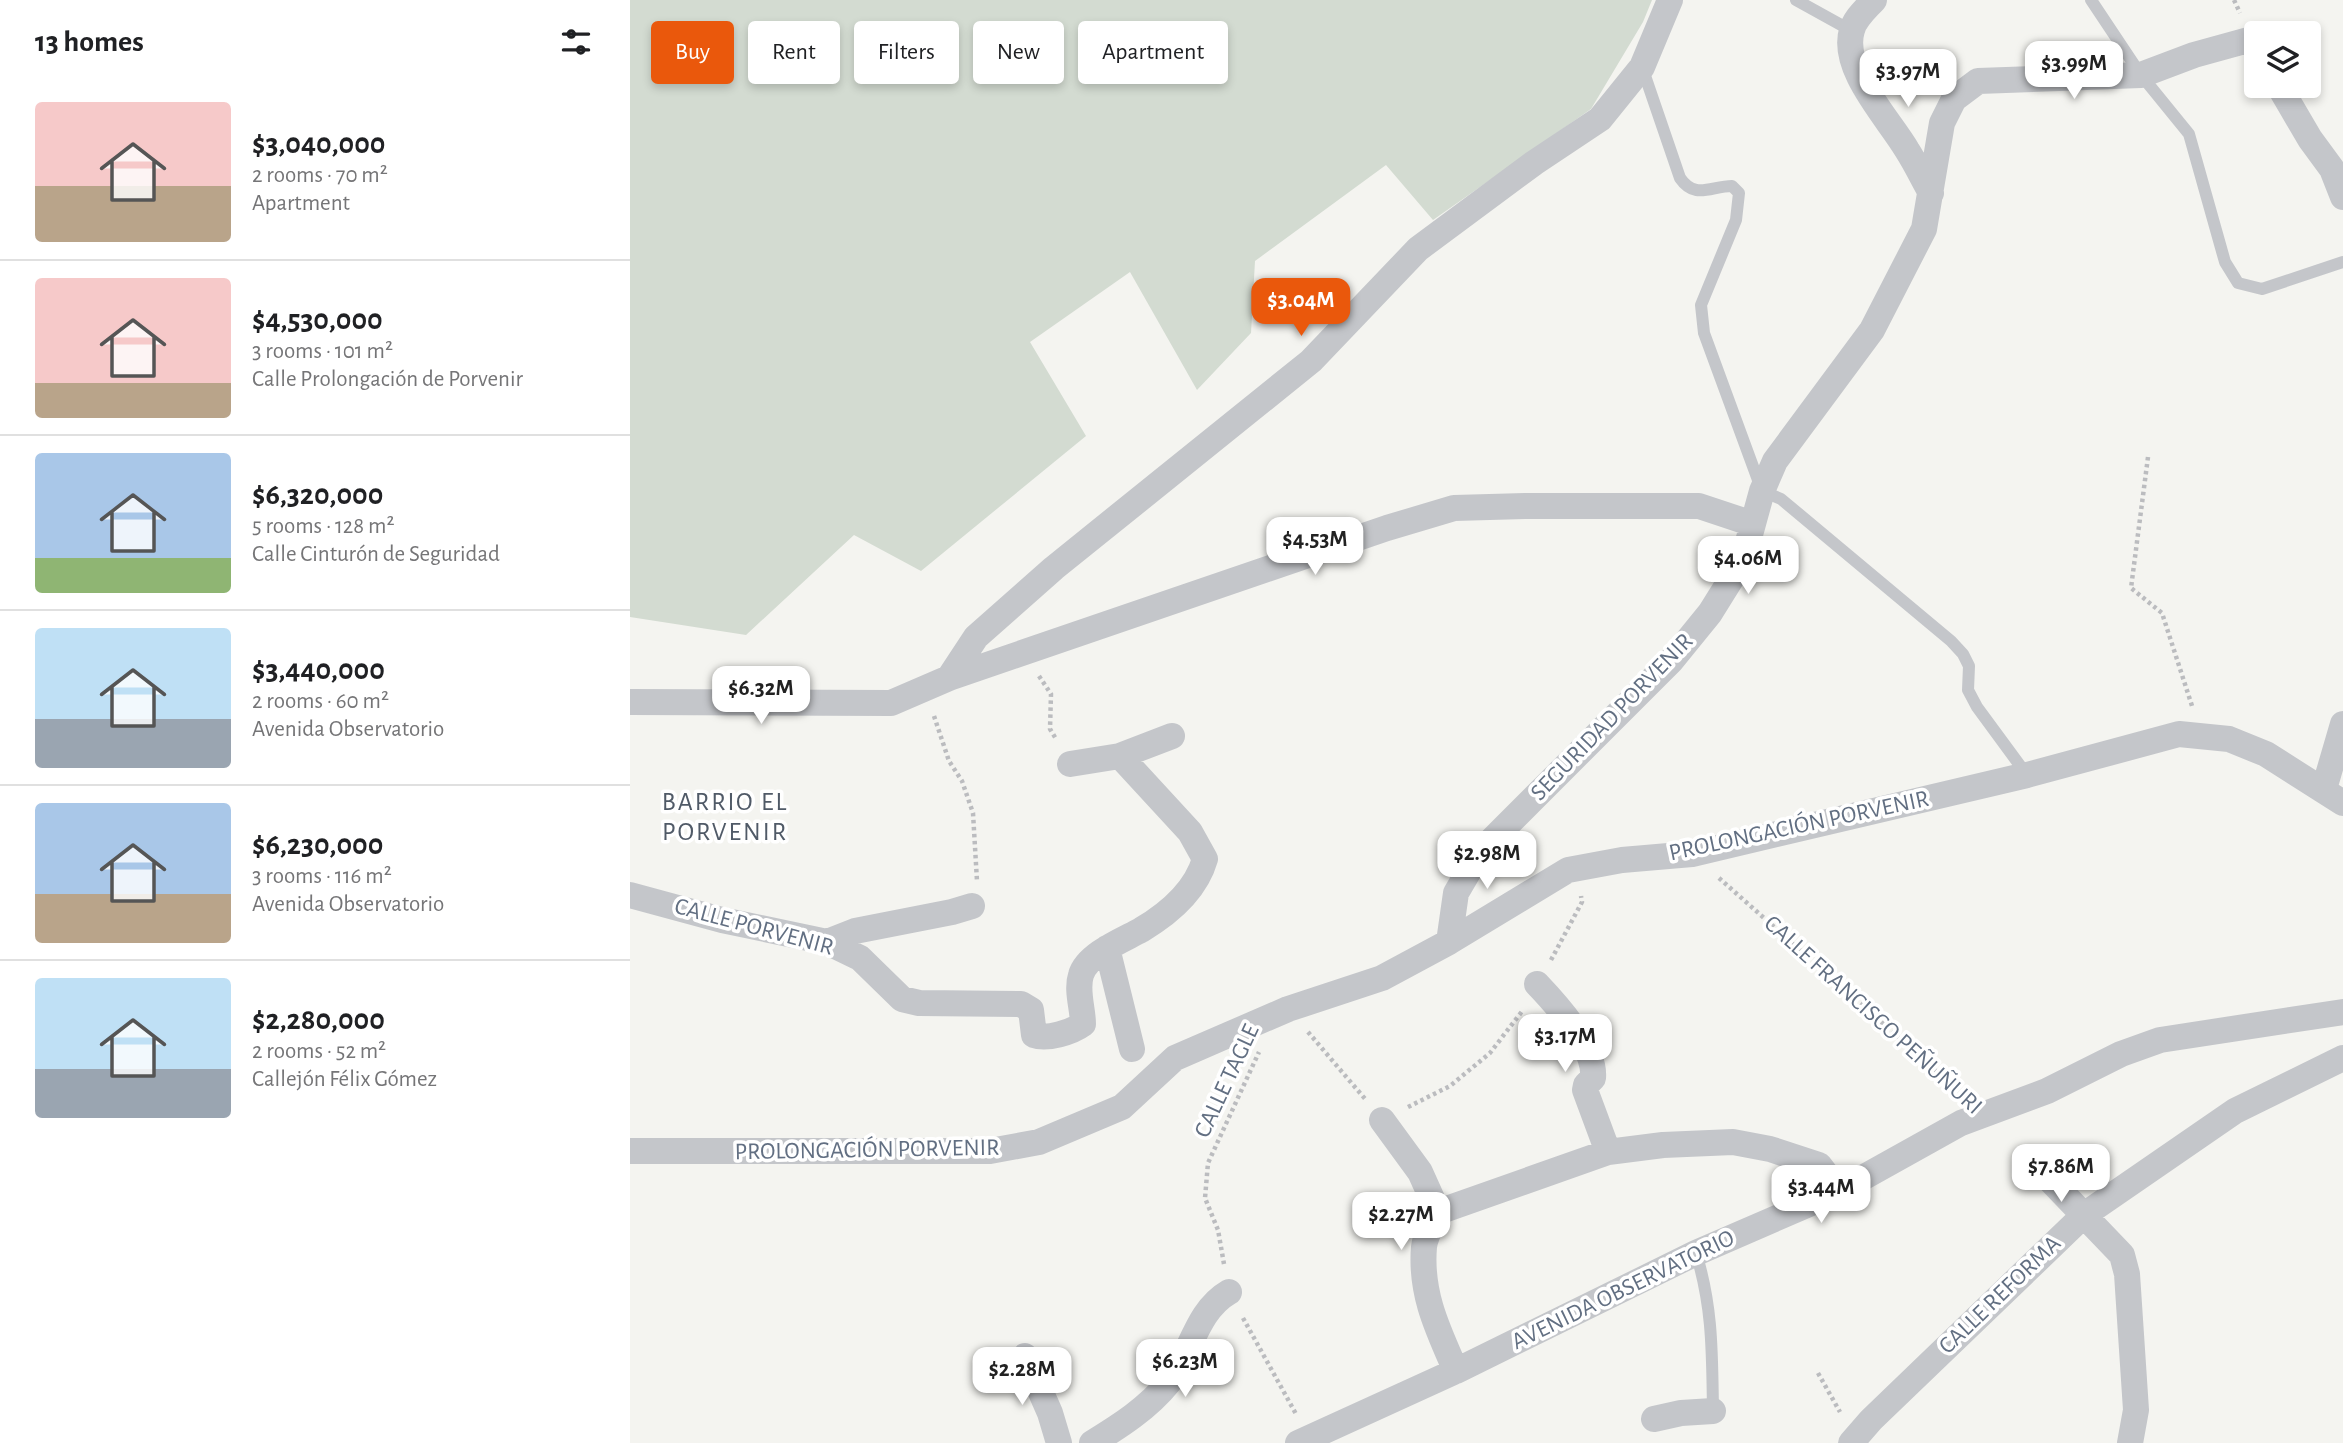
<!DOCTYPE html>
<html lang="en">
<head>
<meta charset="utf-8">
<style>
  :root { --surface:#fff; --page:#f2f2f2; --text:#202124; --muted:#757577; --line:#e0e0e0; --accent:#ea580c }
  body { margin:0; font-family:"Alegreya Sans",sans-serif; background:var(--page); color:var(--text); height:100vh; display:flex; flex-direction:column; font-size:26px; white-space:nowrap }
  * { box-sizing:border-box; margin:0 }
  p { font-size:23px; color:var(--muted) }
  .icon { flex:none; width:38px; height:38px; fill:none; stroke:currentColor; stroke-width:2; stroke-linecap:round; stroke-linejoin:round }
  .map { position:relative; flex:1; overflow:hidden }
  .side { display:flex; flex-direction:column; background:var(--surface); width:630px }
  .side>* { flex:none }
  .top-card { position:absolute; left:21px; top:21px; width:665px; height:63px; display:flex; gap:14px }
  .fabs { position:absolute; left:1614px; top:21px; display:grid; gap:14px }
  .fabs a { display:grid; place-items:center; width:77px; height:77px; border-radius:7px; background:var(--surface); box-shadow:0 4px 10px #0003; font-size:35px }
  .price { position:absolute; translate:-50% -60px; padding:0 16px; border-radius:14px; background:#fff; color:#222; font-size:23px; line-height:46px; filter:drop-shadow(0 2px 4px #0008) }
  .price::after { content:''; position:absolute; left:50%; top:42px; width:21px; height:16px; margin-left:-10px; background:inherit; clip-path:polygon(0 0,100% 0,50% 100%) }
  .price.selected { background:var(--accent); color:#fff }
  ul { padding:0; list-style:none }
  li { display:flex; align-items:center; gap:21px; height:175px; padding:0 35px }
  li+li { border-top:2px solid var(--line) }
  li span { display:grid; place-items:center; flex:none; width:196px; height:140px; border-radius:7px; color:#555 }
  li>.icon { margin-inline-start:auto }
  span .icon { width:84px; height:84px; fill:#fffc; stroke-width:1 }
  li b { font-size:30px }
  h2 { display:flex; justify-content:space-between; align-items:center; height:84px; padding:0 35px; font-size:30px }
  .pill { padding:0 24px; border-radius:7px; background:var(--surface); box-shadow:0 4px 10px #0003; font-size:24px; line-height:63px }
  .pill.selected { background:var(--accent); color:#fff }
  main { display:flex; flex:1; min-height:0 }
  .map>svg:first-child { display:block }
  .green { fill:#d3dbd1 }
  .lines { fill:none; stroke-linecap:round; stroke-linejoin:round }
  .path { stroke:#bbbcbf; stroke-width:4.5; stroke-dasharray:3.5 3.5; stroke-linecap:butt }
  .lane { stroke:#c4c6ca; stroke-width:12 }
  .street { stroke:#c4c6ca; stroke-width:26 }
  .labels { text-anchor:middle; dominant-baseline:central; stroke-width:7; stroke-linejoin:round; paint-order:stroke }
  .street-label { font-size:24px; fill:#626f82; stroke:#fff }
  .neighbourhood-label { font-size:26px; letter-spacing:2px; fill:#505a67; stroke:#fff }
</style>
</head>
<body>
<main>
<section class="side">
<h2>13 homes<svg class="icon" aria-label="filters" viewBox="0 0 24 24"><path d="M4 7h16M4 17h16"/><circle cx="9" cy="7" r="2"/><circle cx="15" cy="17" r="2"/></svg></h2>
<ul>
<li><span style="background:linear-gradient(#f6c9c9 60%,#b9a48a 0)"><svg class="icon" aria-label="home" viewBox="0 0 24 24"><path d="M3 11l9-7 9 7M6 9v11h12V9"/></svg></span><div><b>$3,040,000</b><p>2 rooms · 70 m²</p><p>Apartment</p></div></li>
<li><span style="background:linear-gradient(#f6c9c9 75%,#b9a48a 0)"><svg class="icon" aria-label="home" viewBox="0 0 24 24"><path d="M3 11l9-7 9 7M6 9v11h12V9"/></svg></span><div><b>$4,530,000</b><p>3 rooms · 101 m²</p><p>Calle Prolongación de Porvenir</p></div></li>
<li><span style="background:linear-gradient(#a9c7e8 75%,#8fb573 0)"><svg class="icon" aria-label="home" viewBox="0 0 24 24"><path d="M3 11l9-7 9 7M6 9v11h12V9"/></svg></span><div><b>$6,320,000</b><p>5 rooms · 128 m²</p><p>Calle Cinturón de Seguridad</p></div></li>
<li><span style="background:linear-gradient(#bfe0f5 65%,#9aa5b1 0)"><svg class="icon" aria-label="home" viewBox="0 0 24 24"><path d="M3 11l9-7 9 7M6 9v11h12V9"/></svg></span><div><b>$3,440,000</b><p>2 rooms · 60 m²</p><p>Avenida Observatorio</p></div></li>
<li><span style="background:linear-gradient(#a9c7e8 65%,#b9a48a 0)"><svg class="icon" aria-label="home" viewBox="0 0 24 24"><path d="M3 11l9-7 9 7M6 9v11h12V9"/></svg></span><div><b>$6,230,000</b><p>3 rooms · 116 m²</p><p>Avenida Observatorio</p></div></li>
<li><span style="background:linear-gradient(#bfe0f5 65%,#9aa5b1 0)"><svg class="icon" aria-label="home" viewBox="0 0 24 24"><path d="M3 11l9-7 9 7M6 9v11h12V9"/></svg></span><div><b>$2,280,000</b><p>2 rooms · 52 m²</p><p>Callejón Félix Gómez</p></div></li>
</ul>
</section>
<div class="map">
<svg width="1713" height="1443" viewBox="0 0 1713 1443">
  <rect width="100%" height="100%" fill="#f4f4f0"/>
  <!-- green -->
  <path class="green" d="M0 0H1022L1013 22 961 109 803 220 756 165 625 261 621 333 567 390 500 272 400 342 456 436 291 571 224 535 116 635 0 617Z"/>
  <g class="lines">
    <!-- path -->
    <path class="path" d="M1604 0 1610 13
      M1518 457 1501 588 1532 613 1563 709
      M409 676 421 694 420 729 426 739
      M304 716 319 761 332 781 343 813 347 881
      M1089 878 1331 1093
      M921 960 952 902 951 896
      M678 1032 736 1100
      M778 1107 820 1086 860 1053 893 1010
      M594 1264 588 1230 575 1198 578 1163 629 1052
      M613 1318 666 1414
      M1188 1373 1210 1412"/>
    <!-- lane -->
    <path class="lane" d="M1166 0 1222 31
      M1461 0 1511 75 1559 134 1595 262 1608 283 1632 289 1713 262
      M1012 67 1050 178C1065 200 1081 186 1102 186L1109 193 1106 220 1071 305 1074 333 1132 491 1151 499 1321 641 1333 654 1339 666 1338 690 1347 707 1397 775
      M1066 1253C1083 1308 1082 1354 1083 1411"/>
    <!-- street -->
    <path class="street" d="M1244 0C1236 9 1225 18 1222 30 1210 69 1259 119 1277 150 1286 164 1293 179 1301 193
      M1649 86 1680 139 1702 169 1713 197
      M319 678 346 637 424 568 681 361 788 249 904 163 970 119 1012 67 1040 0
      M0 702 261 703 319 678 757 528 824 508 895 506H1069L1123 524
      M440 764 490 756 542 736
      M1694 789 1713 724
      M0 895 92 920 197 942 230 958 272 999 289 1003 391 1004 401 1010 404 1035C417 1040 442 1032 453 1024 453 1009 446 990 451 975 457 954 493 940 511 930 538 914 566 890 575 859L560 832 490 756
      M197 942 225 931 322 912 342 906
      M819 942 826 893 850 852 1041 661 1080 613 1113 560 1132 491 1145 461 1242 330 1294 229 1312 123 1324 99 1348 81 1511 75 1564 55 1622 39 1626 46
      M477 948 502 1049
      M907 984C927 1005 966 1048 963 1078L956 1085 955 1090 978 1152
      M752 1120 790 1172 808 1212C804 1222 795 1235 794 1247 790 1294 808 1330 826 1371
      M0 1151H360L409 1142 492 1107 545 1058 658 1009 752 978 819 942 938 870 992 860 1062 854 1397 775 1549 734 1599 739 1636 754 1713 803
      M1400 1159 1492 1255 1497 1274 1506 1410 1500 1443
      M808 1212 978 1152 1033 1145 1103 1142 1140 1149 1189 1165 1209 1191
      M395 1356 420 1413 429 1443
      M1024 1419 1051 1413 1083 1411
      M462 1443C490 1426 518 1408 539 1382 561 1354 566 1311 599 1292
      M668 1443 826 1371 1066 1253 1209 1191 1331 1123 1417 1091 1491 1054 1530 1040 1713 1012
      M1221 1443 1241 1420 1454 1215 1605 1111 1713 1058"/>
  </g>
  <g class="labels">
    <!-- street labels -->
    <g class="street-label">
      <text transform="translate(982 717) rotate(-46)">SEGURIDAD PORVENIR</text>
      <text transform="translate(1169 826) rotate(-12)">PROLONGACIÓN PORVENIR</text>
      <text transform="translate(124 927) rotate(15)">CALLE PORVENIR</text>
      <text transform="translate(1243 1015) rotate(42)">CALLE FRANCISCO PEÑUÑURI</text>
      <text transform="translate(597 1081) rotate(-65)">CALLE TAGLE</text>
      <text transform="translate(237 1150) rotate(-1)">PROLONGACIÓN PORVENIR</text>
      <text transform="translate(993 1290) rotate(-26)">AVENIDA OBSERVATORIO</text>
      <text transform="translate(1370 1295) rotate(-44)">CALLE REFORMA</text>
    </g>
    <!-- neighbourhood labels -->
    <g class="neighbourhood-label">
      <text x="95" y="802">BARRIO EL<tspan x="95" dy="30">PORVENIR</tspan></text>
    </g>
  </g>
</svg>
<div class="fabs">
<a><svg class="icon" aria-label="layers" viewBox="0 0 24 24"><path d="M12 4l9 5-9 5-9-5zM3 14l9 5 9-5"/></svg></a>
</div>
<b class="price" style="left:1444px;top:101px">$3.99M</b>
<b class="price" style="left:1278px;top:109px">$3.97M</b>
<b class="price selected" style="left:671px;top:338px">$3.04M</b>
<b class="price" style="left:685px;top:577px">$4.53M</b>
<b class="price" style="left:1118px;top:596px">$4.06M</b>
<b class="price" style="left:131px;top:726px">$6.32M</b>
<b class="price" style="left:857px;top:891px">$2.98M</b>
<b class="price" style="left:935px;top:1074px">$3.17M</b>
<b class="price" style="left:1431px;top:1204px">$7.86M</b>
<b class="price" style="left:1191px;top:1225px">$3.44M</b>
<b class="price" style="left:771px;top:1252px">$2.27M</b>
<b class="price" style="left:555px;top:1399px">$6.23M</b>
<b class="price" style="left:392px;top:1407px">$2.28M</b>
<div class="top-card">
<a class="pill selected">Buy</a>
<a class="pill">Rent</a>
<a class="pill">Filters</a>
<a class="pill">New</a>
<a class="pill">Apartment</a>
</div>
</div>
</main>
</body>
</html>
